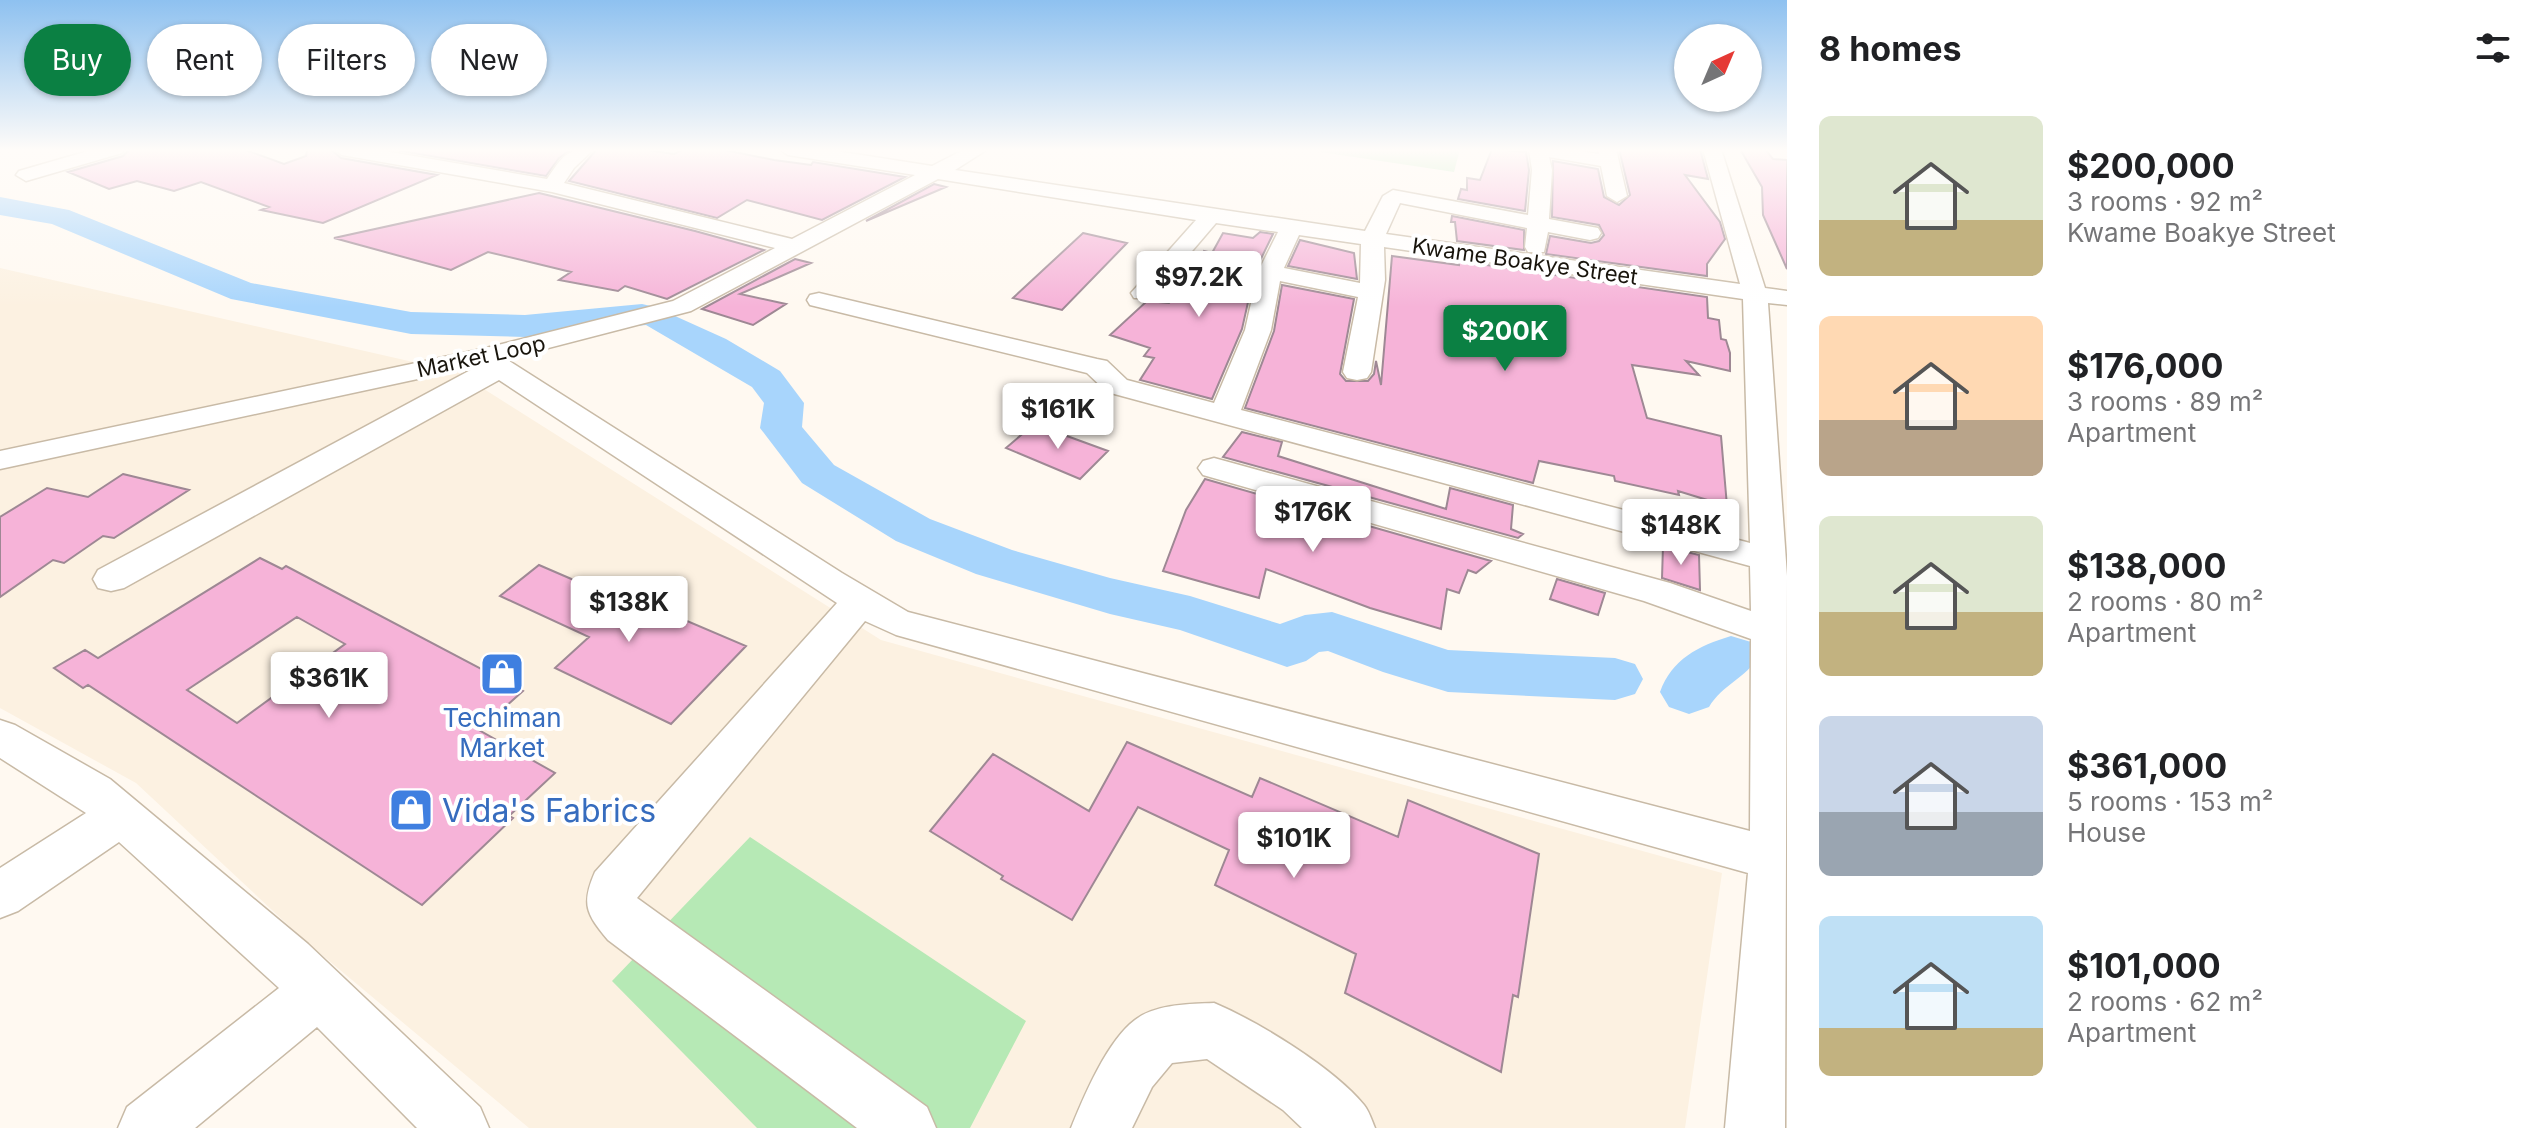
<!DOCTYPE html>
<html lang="en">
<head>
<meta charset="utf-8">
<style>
  :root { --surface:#fff; --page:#f6f6f6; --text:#202124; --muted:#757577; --accent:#0b8043 }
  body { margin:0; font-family:Inter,sans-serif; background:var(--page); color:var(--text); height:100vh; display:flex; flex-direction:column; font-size:30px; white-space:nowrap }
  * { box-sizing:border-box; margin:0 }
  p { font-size:26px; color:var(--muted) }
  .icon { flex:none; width:44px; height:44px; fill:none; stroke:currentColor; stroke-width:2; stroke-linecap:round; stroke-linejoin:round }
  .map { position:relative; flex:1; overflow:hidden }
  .panel { display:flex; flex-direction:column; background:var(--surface); width:760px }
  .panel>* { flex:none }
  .banner { position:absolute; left:24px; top:24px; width:760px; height:72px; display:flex; gap:16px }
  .needle { width:52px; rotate:44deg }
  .tools { position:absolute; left:1674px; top:24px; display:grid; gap:16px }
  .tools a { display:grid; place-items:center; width:88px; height:88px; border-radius:50%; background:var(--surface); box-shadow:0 2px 6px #0004; font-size:40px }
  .price { position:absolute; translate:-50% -68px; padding:0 18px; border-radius:8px; background:#fff; color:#222; font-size:26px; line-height:52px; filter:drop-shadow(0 2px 4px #0008) }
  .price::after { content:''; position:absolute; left:50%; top:48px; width:24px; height:18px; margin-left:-12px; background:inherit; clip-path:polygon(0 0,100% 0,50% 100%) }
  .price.on { background:var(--accent); color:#fff }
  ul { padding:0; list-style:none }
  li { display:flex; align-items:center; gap:24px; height:200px; padding:0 32px }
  li span { display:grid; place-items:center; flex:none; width:224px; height:160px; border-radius:12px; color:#555 }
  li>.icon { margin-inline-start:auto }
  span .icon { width:96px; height:96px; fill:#fffc; stroke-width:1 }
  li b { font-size:34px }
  h2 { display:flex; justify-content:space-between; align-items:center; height:96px; padding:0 32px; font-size:34px }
  .tag { padding:0 28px; border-radius:36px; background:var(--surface); box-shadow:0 2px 6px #0004; font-size:28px; line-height:72px }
  .tag.on { background:var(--accent); color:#fff }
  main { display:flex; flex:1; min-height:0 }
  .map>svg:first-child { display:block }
  .built { fill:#fcf1e1 }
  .green { fill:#b6e9b5 }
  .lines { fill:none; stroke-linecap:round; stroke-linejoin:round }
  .river { fill:#a8d5fc; fill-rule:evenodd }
  .building { fill:#f6b3d8; stroke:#9e8894; stroke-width:2; fill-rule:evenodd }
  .minor-casing { stroke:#c8baa6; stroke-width:3 }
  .minor { fill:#fff; fill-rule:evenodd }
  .labels { text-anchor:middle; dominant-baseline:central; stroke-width:8; stroke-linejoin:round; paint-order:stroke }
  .far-street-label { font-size:22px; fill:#18140c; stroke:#fff }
  .shop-label { font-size:26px; fill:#366cbe; stroke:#fff }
  .near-shop-label { font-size:32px; fill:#366cbe; stroke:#fff; text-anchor:start }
</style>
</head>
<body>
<main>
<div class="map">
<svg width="1787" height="1128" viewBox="0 0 1787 1128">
  <rect width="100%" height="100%" fill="#fff9f1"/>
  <!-- built -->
  <path class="built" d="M0 268 457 372 881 640 1722 873 1685 1128H529L303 939 136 783 0 708Z"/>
  <!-- green -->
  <path class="green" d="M1301 149H1460L1454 172Z
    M750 837 1026 1021 970 1128H757L612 981Z"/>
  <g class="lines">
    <!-- river -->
    <path class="river" d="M0 197 69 210 251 283 411 312 525 315 642 304 655 307 726 339 780 371 804 403 802 427 834 465 930 519 1012 550 1110 578 1190 596 1280 624 1305 615 1332 612 1448 650 1615 658 1635 664 1643 679 1635 694 1615 700 1448 692 1383 672 1328 651 1319 652 1306 661 1287 667 1180 630 1110 614 976 574 896 541 802 483 760 428 764 403 752 387 646 325 525 337 411 334 231 299 52 224 0 215Z
      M1731 636 1751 642 1759 656C1746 678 1722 685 1709 707L1689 714 1669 707 1660 692C1672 659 1698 646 1731 636Z"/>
  </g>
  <!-- building -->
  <path class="building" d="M130 149H243L284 164 306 156 307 149H330L341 158 437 175 323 223 261 210 269 207 201 182 174 191 137 181 109 189 68 172 123 156Z
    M390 149H572L559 158 546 176Z
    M597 149H642L674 154 684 149H720L774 160 811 165 813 162 905 177 822 220 747 200 717 218 569 181Z
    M1492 149 1526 152 1529 170 1525 211 1458 199 1461 189 1467 190V178L1480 180Z
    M1619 149H1700L1708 179 1685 175 1720 222 1725 239 1707 264V276L1546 254 1550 236 1591 243 1599 241 1604 235 1599 225 1552 217 1553 161 1598 169 1604 197 1619 205 1630 195Z
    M1740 149H1765L1773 159 1787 160V269L1763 215 1762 187Z
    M934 184 946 187 866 221Z
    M539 193 695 231 764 250 667 299 625 286 618 291 559 280 571 272 488 252 451 270 334 238Z
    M1452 216 1524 230V250L1457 241 1455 222H1451Z
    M1260 232 1273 234 1255 271 1242 329 1212 399 1140 380 1154 358 1144 356 1150 348 1110 335 1147 301 1169 303 1173 298 1178 299 1204 251 1212 253 1223 233 1253 238Z
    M1083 233 1127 243 1062 310 1013 298Z
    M1300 240 1354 253 1357 279 1288 266Z
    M1392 256 1459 265V261L1707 297 1708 318 1719 320 1721 339 1726 340 1730 353V371L1686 361 1699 375 1632 365 1647 418 1721 436 1727 506 1678 491 1679 495 1615 481 1614 476 1539 461 1533 483 1245 408 1274 331 1282 285 1354 299 1340 374 1346 381H1368L1374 374 1376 361 1381 385Z
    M795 259 811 263 740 294 786 304 753 325 702 309Z
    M1034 424 1108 451 1080 479 1006 448Z
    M1242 432 1282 442 1278 456 1446 509 1450 488 1513 505 1511 529 1523 534 1518 538 1223 457Z
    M123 474 189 490 114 538 103 536 64 563 53 560 0 597V517L47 488 88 497Z
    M1205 479 1491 561 1476 573 1468 570 1459 593 1447 589 1441 629 1370 608 1266 569 1259 598 1163 571 1186 510Z
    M1663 546 1699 555 1700 590 1662 578Z
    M260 558 282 569 286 566 523 691 479 730 555 773 509 816 513 818 422 905 88 685 83 688 54 668 85 650 98 658ZM297 617 345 644 237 723 187 690Z
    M539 565 627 603 633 598 746 646 671 724 555 668 589 637 500 596Z
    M1557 579 1605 593 1598 615 1550 599Z
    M1127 742 1252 797 1260 778 1398 837 1408 800 1539 854 1518 997 1513 995 1501 1072 1345 993 1356 954 1215 885 1229 850 1138 807 1072 920 1001 879 1003 876 930 831 993 754 1089 811Z"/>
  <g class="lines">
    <!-- minor casing -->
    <g class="minor-casing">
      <path id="minor" d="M95 149H124L122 153 26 181 16 175 19 171Z
        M333 149H373L547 179C563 156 565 149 594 149L574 168 564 183 792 239 915 175 788 155 779 149H823L932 166 965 149H988L955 170 1365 231 1383 196 1393 190 1528 215 1532 170 1529 149H1565L1599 154 1598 149H1616L1627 196 1617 202 1607 196 1601 166 1549 157 1552 170 1549 219 1598 228 1601 233 1598 238 1590 240 1548 232 1544 252H1528L1525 247 1527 228 1400 203 1386 234 1740 284 1703 149H1721L1765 288 1787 291V305L1768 303 1787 576 1785 1128H1725L1748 873 896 635 865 621 637 898 927 1107 936 1128H857L608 940C586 914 581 904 595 872L837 603 499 380 124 588 111 591 98 588 93 579 98 570 478 366 0 469V451L482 349 673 301 775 248 552 192 342 155ZM938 179 1196 220 1131 293 1134 298H1152L1216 223 1278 232 1258 272 1245 330 1214 403 1127 380 1107 361 1097 359 819 293 810 295 807 300 810 305 1087 373 1107 392 1750 566 1751 611 1670 583 1225 461 1214 458 1203 461 1198 468 1203 475 1644 601 1751 639 1750 831 908 612 842 573 506 359 691 311ZM1299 235 1361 244 1360 283 1284 268ZM1384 247 1743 299 1750 543 1241 410 1271 330 1280 281 1358 297 1343 372 1347 378 1357 380 1367 378 1371 372 1385 280Z
        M0 720 15 725 110 779 308 944 480 1107 489 1128H417L317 1027 195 1128H118L127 1107 279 988 119 842 18 911 0 918V868L86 813 0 758Z
        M1214 1003C1259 1022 1334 1068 1364 1105 1369 1111 1372 1121 1375 1128H1302L1283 1110 1207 1059 1172 1063 1152 1087 1132 1128H1071C1084 1096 1107 1041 1135 1020 1155 1004 1189 1004 1214 1003Z"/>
    </g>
    <!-- minor -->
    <use href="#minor" class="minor"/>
  </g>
  <!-- sky -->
  <linearGradient id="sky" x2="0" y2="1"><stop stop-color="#8ec1f0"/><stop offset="0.49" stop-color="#fffcf9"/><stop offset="1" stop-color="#fffcf9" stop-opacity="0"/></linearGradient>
  <rect width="1787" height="307" fill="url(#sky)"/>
  <!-- icons -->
  <defs>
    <g id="shop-square" transform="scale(2.3)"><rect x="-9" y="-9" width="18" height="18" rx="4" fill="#3f7fe0" stroke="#fff"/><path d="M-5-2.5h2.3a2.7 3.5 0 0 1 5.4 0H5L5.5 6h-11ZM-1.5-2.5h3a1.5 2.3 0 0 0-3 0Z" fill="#fff"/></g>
  </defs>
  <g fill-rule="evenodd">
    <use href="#shop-square" x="502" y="674"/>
    <use href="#shop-square" x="411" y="810"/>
  </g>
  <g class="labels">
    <!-- far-street labels -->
    <g class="far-street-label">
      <text transform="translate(1525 261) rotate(8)">Kwame Boakye Street</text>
      <text transform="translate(481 356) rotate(-12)">Market Loop</text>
    </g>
    <!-- shop labels -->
    <g class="shop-label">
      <text x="502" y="717">Techiman<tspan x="502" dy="30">Market</tspan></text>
    </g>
    <!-- near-shop labels -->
    <g class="near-shop-label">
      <text x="442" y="810">Vida's Fabrics</text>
    </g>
  </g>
</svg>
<div class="tools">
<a><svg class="needle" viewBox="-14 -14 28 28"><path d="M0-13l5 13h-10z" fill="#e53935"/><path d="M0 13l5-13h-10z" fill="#757577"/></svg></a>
</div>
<b class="price" style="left:1199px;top:319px">$97.2K</b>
<b class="price on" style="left:1505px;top:373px">$200K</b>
<b class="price" style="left:1058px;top:451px">$161K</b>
<b class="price" style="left:1313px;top:554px">$176K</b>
<b class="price" style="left:1681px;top:567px">$148K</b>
<b class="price" style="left:629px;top:644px">$138K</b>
<b class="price" style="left:329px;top:720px">$361K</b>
<b class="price" style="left:1294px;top:880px">$101K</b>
<div class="banner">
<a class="tag on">Buy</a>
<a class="tag">Rent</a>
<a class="tag">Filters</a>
<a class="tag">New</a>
</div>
</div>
<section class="panel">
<h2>8 homes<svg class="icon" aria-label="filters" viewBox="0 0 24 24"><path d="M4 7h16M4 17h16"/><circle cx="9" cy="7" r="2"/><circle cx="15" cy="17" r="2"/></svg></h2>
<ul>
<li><span style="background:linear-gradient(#dfe7d0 65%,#c2b280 0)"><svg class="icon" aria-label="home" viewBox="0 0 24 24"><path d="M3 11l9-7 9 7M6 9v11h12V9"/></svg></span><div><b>$200,000</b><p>3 rooms · 92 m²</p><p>Kwame Boakye Street</p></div></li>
<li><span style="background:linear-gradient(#ffd9b3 65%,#b9a48a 0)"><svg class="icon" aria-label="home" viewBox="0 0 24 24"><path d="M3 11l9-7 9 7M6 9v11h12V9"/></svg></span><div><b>$176,000</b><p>3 rooms · 89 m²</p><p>Apartment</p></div></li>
<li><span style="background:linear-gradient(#dfe7d0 60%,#c2b280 0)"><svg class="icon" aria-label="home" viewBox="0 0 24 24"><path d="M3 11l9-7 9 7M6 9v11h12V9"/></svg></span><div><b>$138,000</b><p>2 rooms · 80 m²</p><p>Apartment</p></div></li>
<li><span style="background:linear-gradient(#c9d6e8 60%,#9aa5b1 0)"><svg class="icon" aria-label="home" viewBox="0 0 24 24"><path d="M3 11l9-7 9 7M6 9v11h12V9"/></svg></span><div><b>$361,000</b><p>5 rooms · 153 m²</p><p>House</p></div></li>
<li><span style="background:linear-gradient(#bfe0f5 70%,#c2b280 0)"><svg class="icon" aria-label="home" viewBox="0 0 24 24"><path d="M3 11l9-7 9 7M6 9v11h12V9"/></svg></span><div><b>$101,000</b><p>2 rooms · 62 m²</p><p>Apartment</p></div></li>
</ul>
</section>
</main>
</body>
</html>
